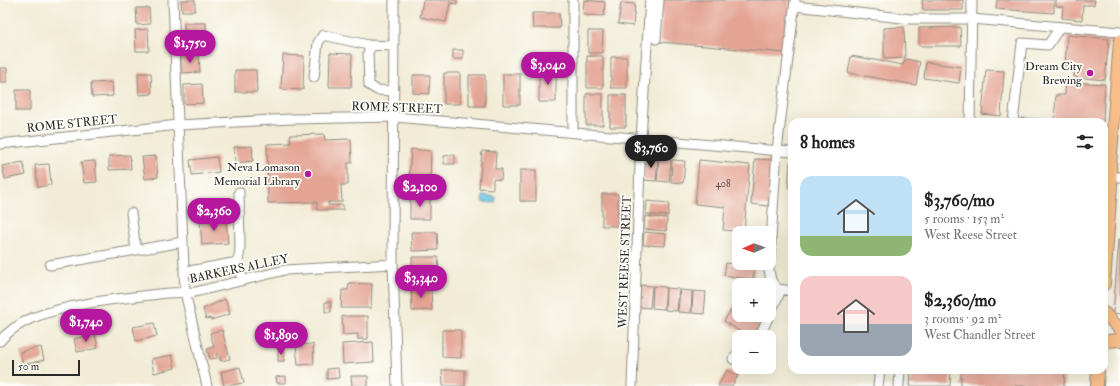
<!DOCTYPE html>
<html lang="en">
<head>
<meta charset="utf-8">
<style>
  :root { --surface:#fff; --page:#f6f6f6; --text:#222; --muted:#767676; --accent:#b5179e }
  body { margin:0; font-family:"IM FELL Double Pica",serif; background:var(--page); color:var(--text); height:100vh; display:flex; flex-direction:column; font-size:15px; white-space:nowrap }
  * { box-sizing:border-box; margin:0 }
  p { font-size:13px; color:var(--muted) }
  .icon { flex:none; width:22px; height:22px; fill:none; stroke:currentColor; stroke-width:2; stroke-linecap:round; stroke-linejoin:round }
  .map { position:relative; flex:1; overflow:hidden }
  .panel { position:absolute; left:788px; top:118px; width:320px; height:256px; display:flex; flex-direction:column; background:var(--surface); border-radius:12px; box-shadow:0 4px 16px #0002 }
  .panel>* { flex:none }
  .needle { width:26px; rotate:268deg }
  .fabs { position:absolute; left:732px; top:226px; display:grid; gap:8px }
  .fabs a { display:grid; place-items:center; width:44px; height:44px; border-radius:8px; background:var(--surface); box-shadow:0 4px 16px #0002; font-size:20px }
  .scale { position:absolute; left:12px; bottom:10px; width:68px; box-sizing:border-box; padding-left:4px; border:2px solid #2b2b2b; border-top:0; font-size:11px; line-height:14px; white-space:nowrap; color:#2b2b2b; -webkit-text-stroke:3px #fdfcf7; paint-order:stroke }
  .price { position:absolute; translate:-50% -34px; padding:0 9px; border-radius:14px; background:var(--accent); color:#fff; font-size:13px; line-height:26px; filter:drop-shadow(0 1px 2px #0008) }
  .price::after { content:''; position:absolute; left:50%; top:24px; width:12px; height:9px; margin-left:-6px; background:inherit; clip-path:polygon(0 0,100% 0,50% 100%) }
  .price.selected { background:#222; color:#fff }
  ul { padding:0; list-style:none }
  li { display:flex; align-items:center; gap:12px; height:100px; padding:0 12px }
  li span { display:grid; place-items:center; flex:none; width:112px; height:80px; border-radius:12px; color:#555 }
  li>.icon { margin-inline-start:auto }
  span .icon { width:48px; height:48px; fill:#fffc; stroke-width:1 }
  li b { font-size:17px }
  h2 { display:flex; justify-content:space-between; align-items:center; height:48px; padding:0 12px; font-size:17px }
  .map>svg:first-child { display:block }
  .water { fill:#68c5e6; stroke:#4a7888 }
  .building { fill:#e4a494 }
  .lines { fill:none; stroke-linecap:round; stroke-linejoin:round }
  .minor-casing { stroke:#8e8c80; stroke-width:11 }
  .major-casing { stroke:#8e8c80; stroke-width:14 }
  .minor { stroke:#fff; stroke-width:9 }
  .major { stroke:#f8bd89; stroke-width:12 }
  .poi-dot { fill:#b5179e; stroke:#fdfcf7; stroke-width:1.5 }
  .labels { text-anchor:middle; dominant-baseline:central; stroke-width:3.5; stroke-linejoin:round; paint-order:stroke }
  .number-label { font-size:10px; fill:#594945 }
  .poi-label { font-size:12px; fill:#2b2b2b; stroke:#fdfcf7; text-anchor:end }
  .street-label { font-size:12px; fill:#2b2b2b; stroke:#fdfcf7 }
</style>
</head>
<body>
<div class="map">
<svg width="1120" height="386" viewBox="0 0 1120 386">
  <rect width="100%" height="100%" fill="#fdfcf7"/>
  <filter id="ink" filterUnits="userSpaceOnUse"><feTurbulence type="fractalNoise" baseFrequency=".025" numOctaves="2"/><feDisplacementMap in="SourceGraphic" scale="8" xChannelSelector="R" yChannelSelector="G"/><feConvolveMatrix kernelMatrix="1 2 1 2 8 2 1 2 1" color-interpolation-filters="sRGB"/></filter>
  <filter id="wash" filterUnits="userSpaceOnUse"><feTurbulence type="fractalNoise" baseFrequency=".012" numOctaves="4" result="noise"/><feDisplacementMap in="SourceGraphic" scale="16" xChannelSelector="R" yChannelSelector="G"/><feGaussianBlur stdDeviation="0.9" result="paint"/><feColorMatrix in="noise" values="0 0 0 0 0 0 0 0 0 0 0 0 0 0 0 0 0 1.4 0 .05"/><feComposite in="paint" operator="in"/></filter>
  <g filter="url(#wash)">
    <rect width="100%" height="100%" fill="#f2ecd6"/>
    <!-- water -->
    <path class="water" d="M483 195 496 197 495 203 482 202Z"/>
    <g id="blocks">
      <!-- building -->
      <path class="building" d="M181 0H195V11H182Z
        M423 0H457V4L450 3 446 22 420 17Z
        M584 0 605 2 604 16 583 15Z
        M663 0H790L785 53 660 42Z
        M922 0H963V10H923Z
        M997 0H1054V13L996 9Z
        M1056 0H1095L1094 5H1083L1082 20 1062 18 1063 7 1056 6Z
        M621 3 635 4 633 26 618 24Z
        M136 8H149L150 24 137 25Z
        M532 13H559L560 28H533Z
        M184 23H206V45L185 46Z
        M904 27 905 58 884 59V28Z
        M960 27 961 46H919V28Z
        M148 29 149 51H136L135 30Z
        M588 31H603L602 53H588Z
        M1067 35 1109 39 1105 80 1074 77 1075 67 1065 66Z
        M453 50H463V59H453Z
        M330 53 352 54 351 87H329Z
        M199 54 200 72 181 73V55Z
        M283 55 304 56 303 90 281 89Z
        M587 56H603V88H587Z
        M851 56 903 65 906 59 920 62 916 85 848 73Z
        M611 57H627V88H611Z
        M926 62 961 67 959 83 924 78Z
        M0 68H7V82H0Z
        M235 70H256L257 92H235Z
        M986 70 1004 71 1001 116 982 114Z
        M539 71H556V102H539Z
        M138 73H151L152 94 139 95Z
        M444 73H460V104H444Z
        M503 74H520V105H503Z
        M413 75H430L429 94 413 93Z
        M469 75H485V106H469Z
        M112 82 113 96 92 97 91 83Z
        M1066 82 1105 84 1103 122 1061 120V122H1021V118L1054 120 1056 95H1065Z
        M202 84 203 103 184 104V85Z
        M16 90H30V111H16Z
        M586 94H603V125H586Z
        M610 95H626V127H610Z
        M324 134 325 140 351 139 352 163H348V185H341L342 202H328V205H343V210H317V202L268 203 267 144 291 143 290 135Z
        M252 146 253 161 235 163 234 147Z
        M411 149 431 151 430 180 409 179Z
        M482 151 496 152 495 169H502L501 180 493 179V189L479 188Z
        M130 155 131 169 109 170V156Z
        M455 155V164H444V156Z
        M156 156 158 177 145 179 142 157Z
        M217 157 219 172 192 175 190 160Z
        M645 158 658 159 656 181 644 180Z
        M659 159 671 160 669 182 657 181Z
        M755 159 773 160 768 206 751 204Z
        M672 160 685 161 683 183 671 182Z
        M699 160 750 165 744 232 723 230 725 207 695 204Z
        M95 161 97 182 84 183 81 162Z
        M23 162 26 175 5 179 2 166Z
        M790 162H792V188H788Z
        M49 164 51 185 38 187 35 165Z
        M520 170H536V201H520Z
        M602 194H618V226H602Z
        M410 196H430V219H410Z
        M647 201 669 203 668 216 646 214Z
        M645 216 667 218 666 231 644 229Z
        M226 218 228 243 202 245 200 220Z
        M411 232H437L438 250 412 251Z
        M644 232 666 234 665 246 643 245Z
        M1119 239H1120V314L1113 313Z
        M412 257H438L439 276H412Z
        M726 263 755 267 753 280 724 275Z
        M349 283 372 284 371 308H341L342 290H348Z
        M639 285 652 286 650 308 638 307Z
        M653 286 666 287 664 309 652 308Z
        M411 288H431L432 310 412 311Z
        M666 288 679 289 677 311 665 310Z
        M680 290 692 291 691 313 678 312Z
        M693 291 706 292 704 314 692 313Z
        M739 298V315H767L752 337H749L724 321Z
        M225 299 230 314 211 320 210 318 206 319 203 309Z
        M325 302H331V312H325Z
        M342 316H368V339H358V334L343 335Z
        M154 323 157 336 136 341 133 327Z
        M222 330 230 359 221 361 219 354H216L217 358 210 359 207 349 214 347 210 333Z
        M442 330H461V358L442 357Z
        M95 334 98 348 77 352 74 339Z
        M373 342 374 362 343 364 342 344Z
        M313 344 314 364 298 365 296 345Z
        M41 347 44 360 23 365 20 352Z
        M278 351H284V361H278Z
        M172 355 175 368 154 373 151 359Z
        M240 367 244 383 224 386 221 372Z
        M338 368 339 378 327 379V369Z
        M442 370H465V386H443Z
        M727 370 738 376 732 386H718Z
        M911 370H951L950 386H910Z
        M961 370H1065L1064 386H961Z
        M286 376V383H277L276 377Z
        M351 376H368V386H352Z"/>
    </g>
  </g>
  <g filter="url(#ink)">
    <use href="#blocks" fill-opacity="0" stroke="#8e8c80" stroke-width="1"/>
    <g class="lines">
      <!-- minor casing -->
      <g class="minor-casing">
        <path id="minor" d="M173 0 185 292 207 386
          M394 0 393 264 397 386
          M573 0V132
          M795 6 911 19H972L1120 32
          M656 39 659 0
          M373 46 370 48 368 53 369 85 377 90 394 91
          M314 77 318 43 323 35 368 45 394 46
          M970 122 972 0
          M1013 122 1022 43 1048 45 1060 27
          M0 144 178 125 292 119 395 117 792 152
          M1104 176 1120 177
          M131 213 136 250
          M238 262 240 249 239 192
          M50 265 183 242
          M184 272 238 262 242 280
          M792 291 778 289 771 281 769 270 777 151 795 1
          M756 337 761 333 781 290
          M0 341C8 331 19 324 32 318 66 305 106 300 142 296 158 294 174 291 191 293L285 270 393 264
          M733 359 739 352
          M632 386 641 138 650 0
          M878 386 880 370
          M899 386 900 370"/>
      </g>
      <!-- major casing -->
      <g class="major-casing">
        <path id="major" d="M1104 284 1111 185 1110 166 1120 41
          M1104 313 1120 329
          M1104 344 1108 341 1120 340
          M1097 386 1098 370"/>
      </g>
      <!-- minor -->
      <use href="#minor" class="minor"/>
      <!-- major -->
      <use href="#major" class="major"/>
    </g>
  </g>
  <!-- markers -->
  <g class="poi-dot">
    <circle cx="1090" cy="73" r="4"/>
    <circle cx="308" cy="174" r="4"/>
  </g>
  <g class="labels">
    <!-- number labels -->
    <g class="number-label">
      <text x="723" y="184">408</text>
    </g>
    <!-- poi labels -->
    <g class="poi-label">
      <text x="1082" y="66">Dream City<tspan x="1082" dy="14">Brewing</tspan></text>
      <text x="300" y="167">Neva Lomason<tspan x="300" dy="14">Memorial Library</tspan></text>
    </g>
    <!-- street labels -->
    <g class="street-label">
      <text transform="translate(397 108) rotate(2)">ROME STREET</text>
      <text transform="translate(72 124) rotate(-6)">ROME STREET</text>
      <text transform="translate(625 262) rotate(-88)">WEST REESE STREET</text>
      <text transform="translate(239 269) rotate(-12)">BARKERS ALLEY</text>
    </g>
  </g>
</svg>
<div class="fabs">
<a><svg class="needle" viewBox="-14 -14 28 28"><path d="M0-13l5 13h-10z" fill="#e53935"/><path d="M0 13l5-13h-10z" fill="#767676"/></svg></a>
<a>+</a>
<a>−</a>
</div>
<div class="scale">50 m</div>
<b class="price" style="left:190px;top:64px">$1,750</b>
<b class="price" style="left:548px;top:86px">$3,040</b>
<b class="price selected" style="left:651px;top:169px">$3,760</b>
<b class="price" style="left:420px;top:208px">$2,100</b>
<b class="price" style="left:214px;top:232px">$2,360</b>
<b class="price" style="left:421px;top:299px">$3,340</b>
<b class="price" style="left:86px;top:343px">$1,740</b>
<b class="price" style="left:281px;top:356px">$1,890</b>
<section class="panel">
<h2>8 homes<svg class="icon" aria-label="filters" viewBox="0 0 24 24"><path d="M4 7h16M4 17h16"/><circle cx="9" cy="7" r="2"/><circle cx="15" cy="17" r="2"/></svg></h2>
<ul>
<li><span style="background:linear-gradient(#bfe0f5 75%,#8fb573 0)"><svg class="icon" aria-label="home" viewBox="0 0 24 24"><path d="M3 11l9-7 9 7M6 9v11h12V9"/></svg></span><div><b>$3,760/mo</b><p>5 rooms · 153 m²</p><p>West Reese Street</p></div></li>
<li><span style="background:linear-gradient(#f6c9c9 60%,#9aa5b1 0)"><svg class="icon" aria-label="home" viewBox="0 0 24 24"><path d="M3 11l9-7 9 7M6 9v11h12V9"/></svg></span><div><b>$2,360/mo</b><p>3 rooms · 92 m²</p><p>West Chandler Street</p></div></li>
</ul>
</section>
</div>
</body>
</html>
